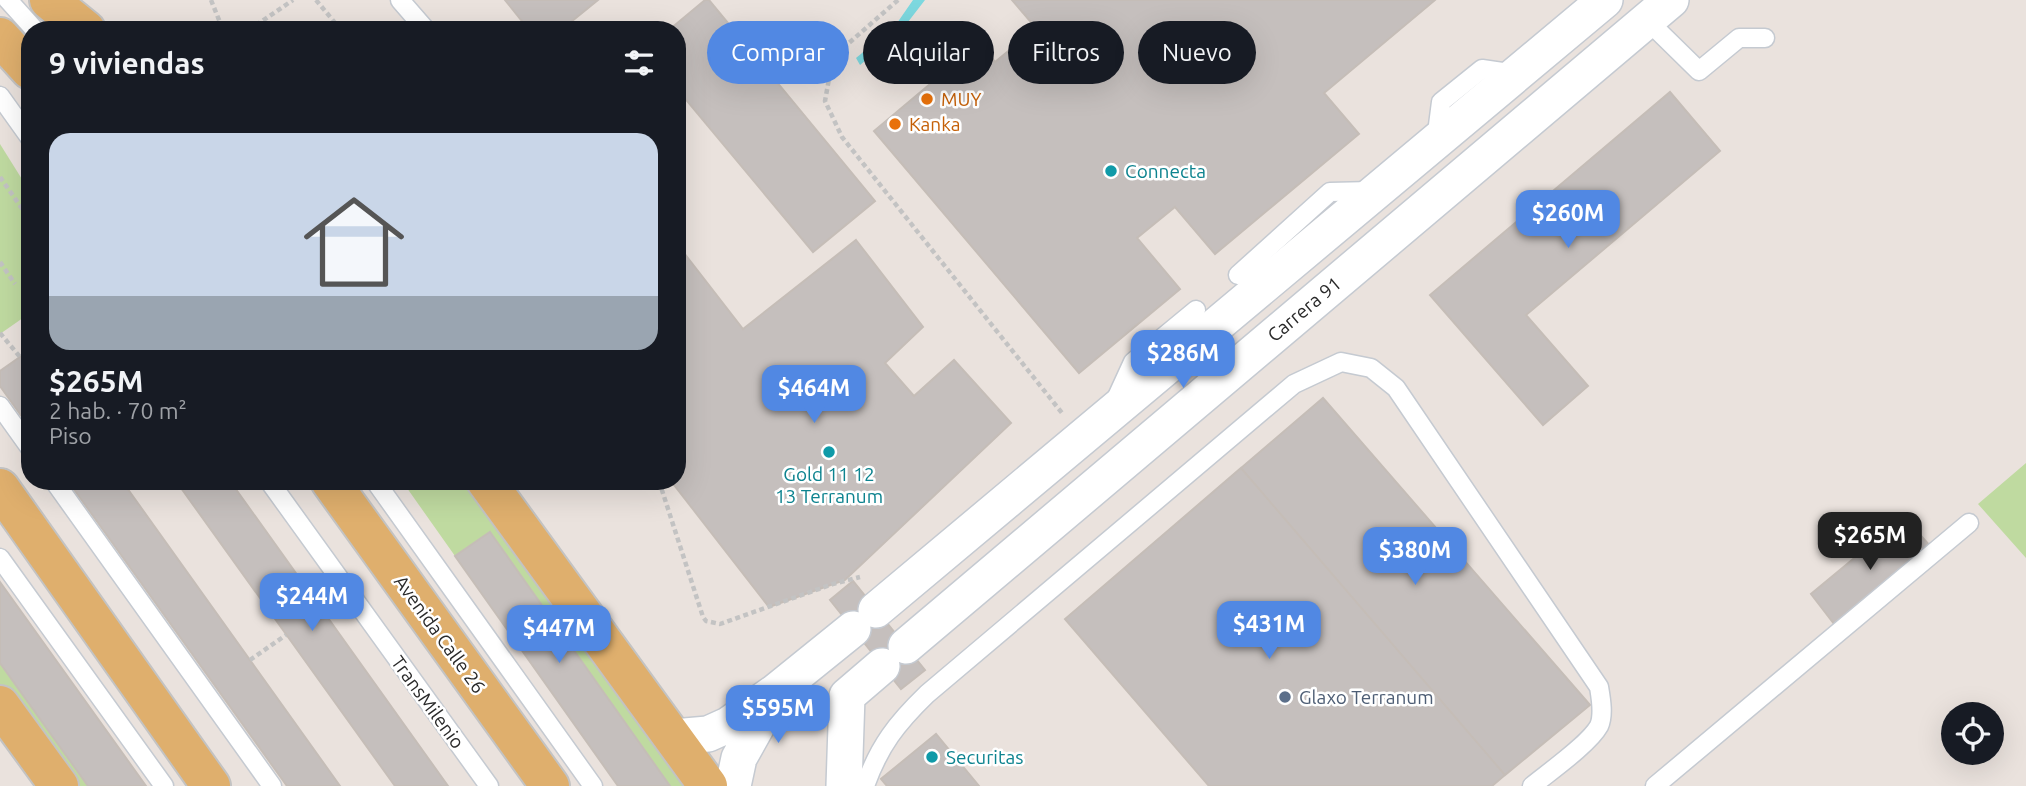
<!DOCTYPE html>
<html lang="es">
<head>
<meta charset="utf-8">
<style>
  :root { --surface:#171b24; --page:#242831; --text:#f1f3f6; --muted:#9ea1a6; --accent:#5188e3 }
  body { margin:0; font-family:Ubuntu,sans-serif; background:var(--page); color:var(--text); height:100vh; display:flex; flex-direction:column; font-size:26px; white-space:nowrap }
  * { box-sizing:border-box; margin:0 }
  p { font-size:23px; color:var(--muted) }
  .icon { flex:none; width:38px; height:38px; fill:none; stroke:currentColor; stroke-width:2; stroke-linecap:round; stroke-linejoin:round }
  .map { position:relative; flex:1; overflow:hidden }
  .side { position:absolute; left:21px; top:21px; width:665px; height:469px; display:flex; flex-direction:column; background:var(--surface); border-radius:28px; box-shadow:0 7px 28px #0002 }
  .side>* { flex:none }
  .banner { position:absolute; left:707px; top:21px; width:665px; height:63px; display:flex; gap:14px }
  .buttons { position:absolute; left:1941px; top:702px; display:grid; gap:14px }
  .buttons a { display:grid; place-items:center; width:63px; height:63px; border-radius:50%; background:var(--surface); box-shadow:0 7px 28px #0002; font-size:35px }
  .price { position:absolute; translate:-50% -60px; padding:0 16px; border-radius:14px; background:var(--accent); color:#fff; font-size:23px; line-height:46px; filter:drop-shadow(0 2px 4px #0008) }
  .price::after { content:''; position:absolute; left:50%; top:42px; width:21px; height:16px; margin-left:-10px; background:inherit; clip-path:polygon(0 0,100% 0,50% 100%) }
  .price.current { background:#222; color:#fff }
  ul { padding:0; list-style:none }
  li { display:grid; align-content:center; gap:14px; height:371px; padding:0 28px }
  li span { display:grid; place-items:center; height:217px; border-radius:21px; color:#555 }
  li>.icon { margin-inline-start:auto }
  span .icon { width:126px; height:126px; fill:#fffc; stroke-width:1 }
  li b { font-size:30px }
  h2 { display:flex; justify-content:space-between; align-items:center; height:84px; padding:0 28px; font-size:30px }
  .pill { padding:0 24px; border-radius:32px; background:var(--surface); box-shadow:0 7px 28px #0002; font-size:24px; line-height:63px }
  .pill.current { background:var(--accent); color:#fff }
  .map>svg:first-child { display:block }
  .green { fill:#bfdaa0 }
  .water { fill:#7dd8df }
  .building { fill:#c5bfbd; stroke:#c5bdb7; stroke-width:2 }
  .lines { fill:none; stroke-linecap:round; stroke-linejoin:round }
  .service-casing { stroke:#c5cad1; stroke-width:21 }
  .minor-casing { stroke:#c5cad1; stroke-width:38 }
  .primary-casing { stroke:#c3c3c3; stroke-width:42 }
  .path { stroke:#c3c3c3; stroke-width:4.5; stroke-dasharray:5 3.5; stroke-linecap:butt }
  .service { stroke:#fff; stroke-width:18 }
  .minor { stroke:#fff; stroke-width:35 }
  .primary { stroke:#dfaf6d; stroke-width:38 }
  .food-dot { fill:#e8710a; stroke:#fff; stroke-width:2.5 }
  .culture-dot { fill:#0f9aa8; stroke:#fff; stroke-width:2.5 }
  .service-dot { fill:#5c6f8a; stroke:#fff; stroke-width:2.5 }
  .labels { text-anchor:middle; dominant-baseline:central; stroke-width:5; stroke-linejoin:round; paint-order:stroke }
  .food-label { font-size:19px; fill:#c56008; stroke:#fff; text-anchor:start }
  .culture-label { font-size:19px; fill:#0d838f; stroke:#fff; text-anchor:start }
  .street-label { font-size:19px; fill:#2a2a2a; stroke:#fff }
  .service-label { font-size:19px; fill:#4e5e75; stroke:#fff; text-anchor:start }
</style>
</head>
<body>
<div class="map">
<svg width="2026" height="786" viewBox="0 0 2026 786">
  <rect width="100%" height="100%" fill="#eae2dd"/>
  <!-- green -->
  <path class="green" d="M0 144 30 192V313L0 334Z
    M2026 463V558L1978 504Z
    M402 481H470L687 786H670L490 532 455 556Z
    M0 663 88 786H73L0 685Z"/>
  <!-- water -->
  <path class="water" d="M913 0H925L901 31 860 65 856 58 895 26Z"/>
  <!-- building -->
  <path class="building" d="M505 0H598L561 30H529Z
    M705 0H709L875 201 813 252 677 89V30H669Z
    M1012 0H1435L1324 93 1359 134 1215 254 1175 207 1137 238 1180 289 1079 373 874 131 979 43 995 62 1036 28Z
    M1670 92 1720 151 1526 315 1588 386 1543 425 1430 295Z
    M856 240 923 327 885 363 914 396 954 360 1011 423 845 580 769 607 671 481H677V244L743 329Z
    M30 350V428L0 386V371Z
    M1323 398 1590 705 1505 775 1241 468Z
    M1241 468 1505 775 1492 786H1209L1065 619Z
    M68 481H122L340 786H287Z
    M176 481H230L448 786H395Z
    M1904 517 1931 547 1838 629 1811 594Z
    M490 532 670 786H618L455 556Z
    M490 532 670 786H618L455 556Z
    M853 581 925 670 901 689 830 600Z
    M0 582 146 786H88L0 663Z
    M0 582 146 786H88L0 663Z
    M936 734 979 786H887L881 779Z"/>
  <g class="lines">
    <!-- service casing -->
    <g class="service-casing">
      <path id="service" d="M8 0 35 30
        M400 0 426 30
        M1647 20 1699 71 1739 38H1765
        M0 96 30 138
        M1438 139 1437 133 1441 102 1482 69 1516 74
        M1238 275 1330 192 1371 191
        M1116 399 1133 362 1196 310
        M0 406 30 448
        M54 481 272 786
        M269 481 489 786
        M375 481 593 786
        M0 558 164 786
        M865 786C879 746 897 723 927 694L1294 384 1341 362 1371 368 1396 388 1599 687C1601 699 1604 715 1599 726 1589 744 1549 772 1532 786
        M1655 786 1969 523"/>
    </g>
    <!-- minor casing -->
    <g class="minor-casing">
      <path id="minor" d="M876 610 1605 0
        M906 646 1671 0
        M673 737 708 734 728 725 775 692 853 629
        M733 786 739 758 771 701
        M844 786 847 696 882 666"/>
    </g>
    <!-- primary casing -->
    <g class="primary-casing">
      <path id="primary" d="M49 0 86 30
        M0 37 30 70
        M330 481 550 786
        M486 481 708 786
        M0 488 211 786
        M0 705 59 786"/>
    </g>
    <!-- path -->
    <path class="path" d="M211 0 223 30
      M316 0 341 30
      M898 0 833 57 825 101 842 137 1062 413
      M249 30 293 0
      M0 177 30 220
      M0 262 15 284
      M0 333 20 357
      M659 481 703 617 706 621 720 624 833 584 860 577
      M250 660 286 635"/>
    <!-- service -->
    <use href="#service" class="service"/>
    <!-- minor -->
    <use href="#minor" class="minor"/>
    <!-- primary -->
    <use href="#primary" class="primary"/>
  </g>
  <!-- markers -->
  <g class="food-dot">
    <circle cx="927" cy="99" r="7"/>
    <circle cx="895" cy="124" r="7"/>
  </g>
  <g class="culture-dot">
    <circle cx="1111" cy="171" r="7"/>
    <circle cx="829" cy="452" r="7"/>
    <circle cx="932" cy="757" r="7"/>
  </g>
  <circle class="service-dot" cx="1285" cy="697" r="7"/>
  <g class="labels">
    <!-- food labels -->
    <g class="food-label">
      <text x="941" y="99">MUY</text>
      <text x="909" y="124">Kanka</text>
    </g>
    <!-- culture labels -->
    <g class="culture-label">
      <text x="1125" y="171">Connecta</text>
      <text x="829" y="474" text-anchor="middle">Gold 11 12<tspan x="829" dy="22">13 Terranum</tspan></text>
      <text x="946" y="757">Securitas</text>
    </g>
    <!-- street labels -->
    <g class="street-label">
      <text transform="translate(1304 309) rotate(-40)">Carrera 91</text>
      <text transform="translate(440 634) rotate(54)">Avenida Calle 26</text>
      <text transform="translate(428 702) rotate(54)">TransMilenio</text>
    </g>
    <!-- service labels -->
    <g class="service-label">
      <text x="1299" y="697">Glaxo Terranum</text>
    </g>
  </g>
</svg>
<div class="buttons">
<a><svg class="icon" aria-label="locate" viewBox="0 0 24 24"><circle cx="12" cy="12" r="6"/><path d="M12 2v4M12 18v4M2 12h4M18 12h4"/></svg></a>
</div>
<b class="price" style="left:1568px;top:250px">$260M</b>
<b class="price" style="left:1183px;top:390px">$286M</b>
<b class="price" style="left:814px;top:425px">$464M</b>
<b class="price current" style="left:1870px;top:572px">$265M</b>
<b class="price" style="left:1415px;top:587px">$380M</b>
<b class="price" style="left:312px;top:633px">$244M</b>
<b class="price" style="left:1269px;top:661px">$431M</b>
<b class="price" style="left:559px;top:665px">$447M</b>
<b class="price" style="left:778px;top:745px">$595M</b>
<div class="banner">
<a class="pill current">Comprar</a>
<a class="pill">Alquilar</a>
<a class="pill">Filtros</a>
<a class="pill">Nuevo</a>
</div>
<section class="side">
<h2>9 viviendas<svg class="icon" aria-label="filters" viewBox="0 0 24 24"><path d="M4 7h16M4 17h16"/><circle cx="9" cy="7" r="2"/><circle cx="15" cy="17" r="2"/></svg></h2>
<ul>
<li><span style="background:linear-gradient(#c9d6e8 75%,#9aa5b1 0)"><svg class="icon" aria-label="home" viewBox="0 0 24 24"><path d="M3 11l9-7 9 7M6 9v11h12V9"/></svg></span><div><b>$265M</b><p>2 hab. · 70 m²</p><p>Piso</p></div></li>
</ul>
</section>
</div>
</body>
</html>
